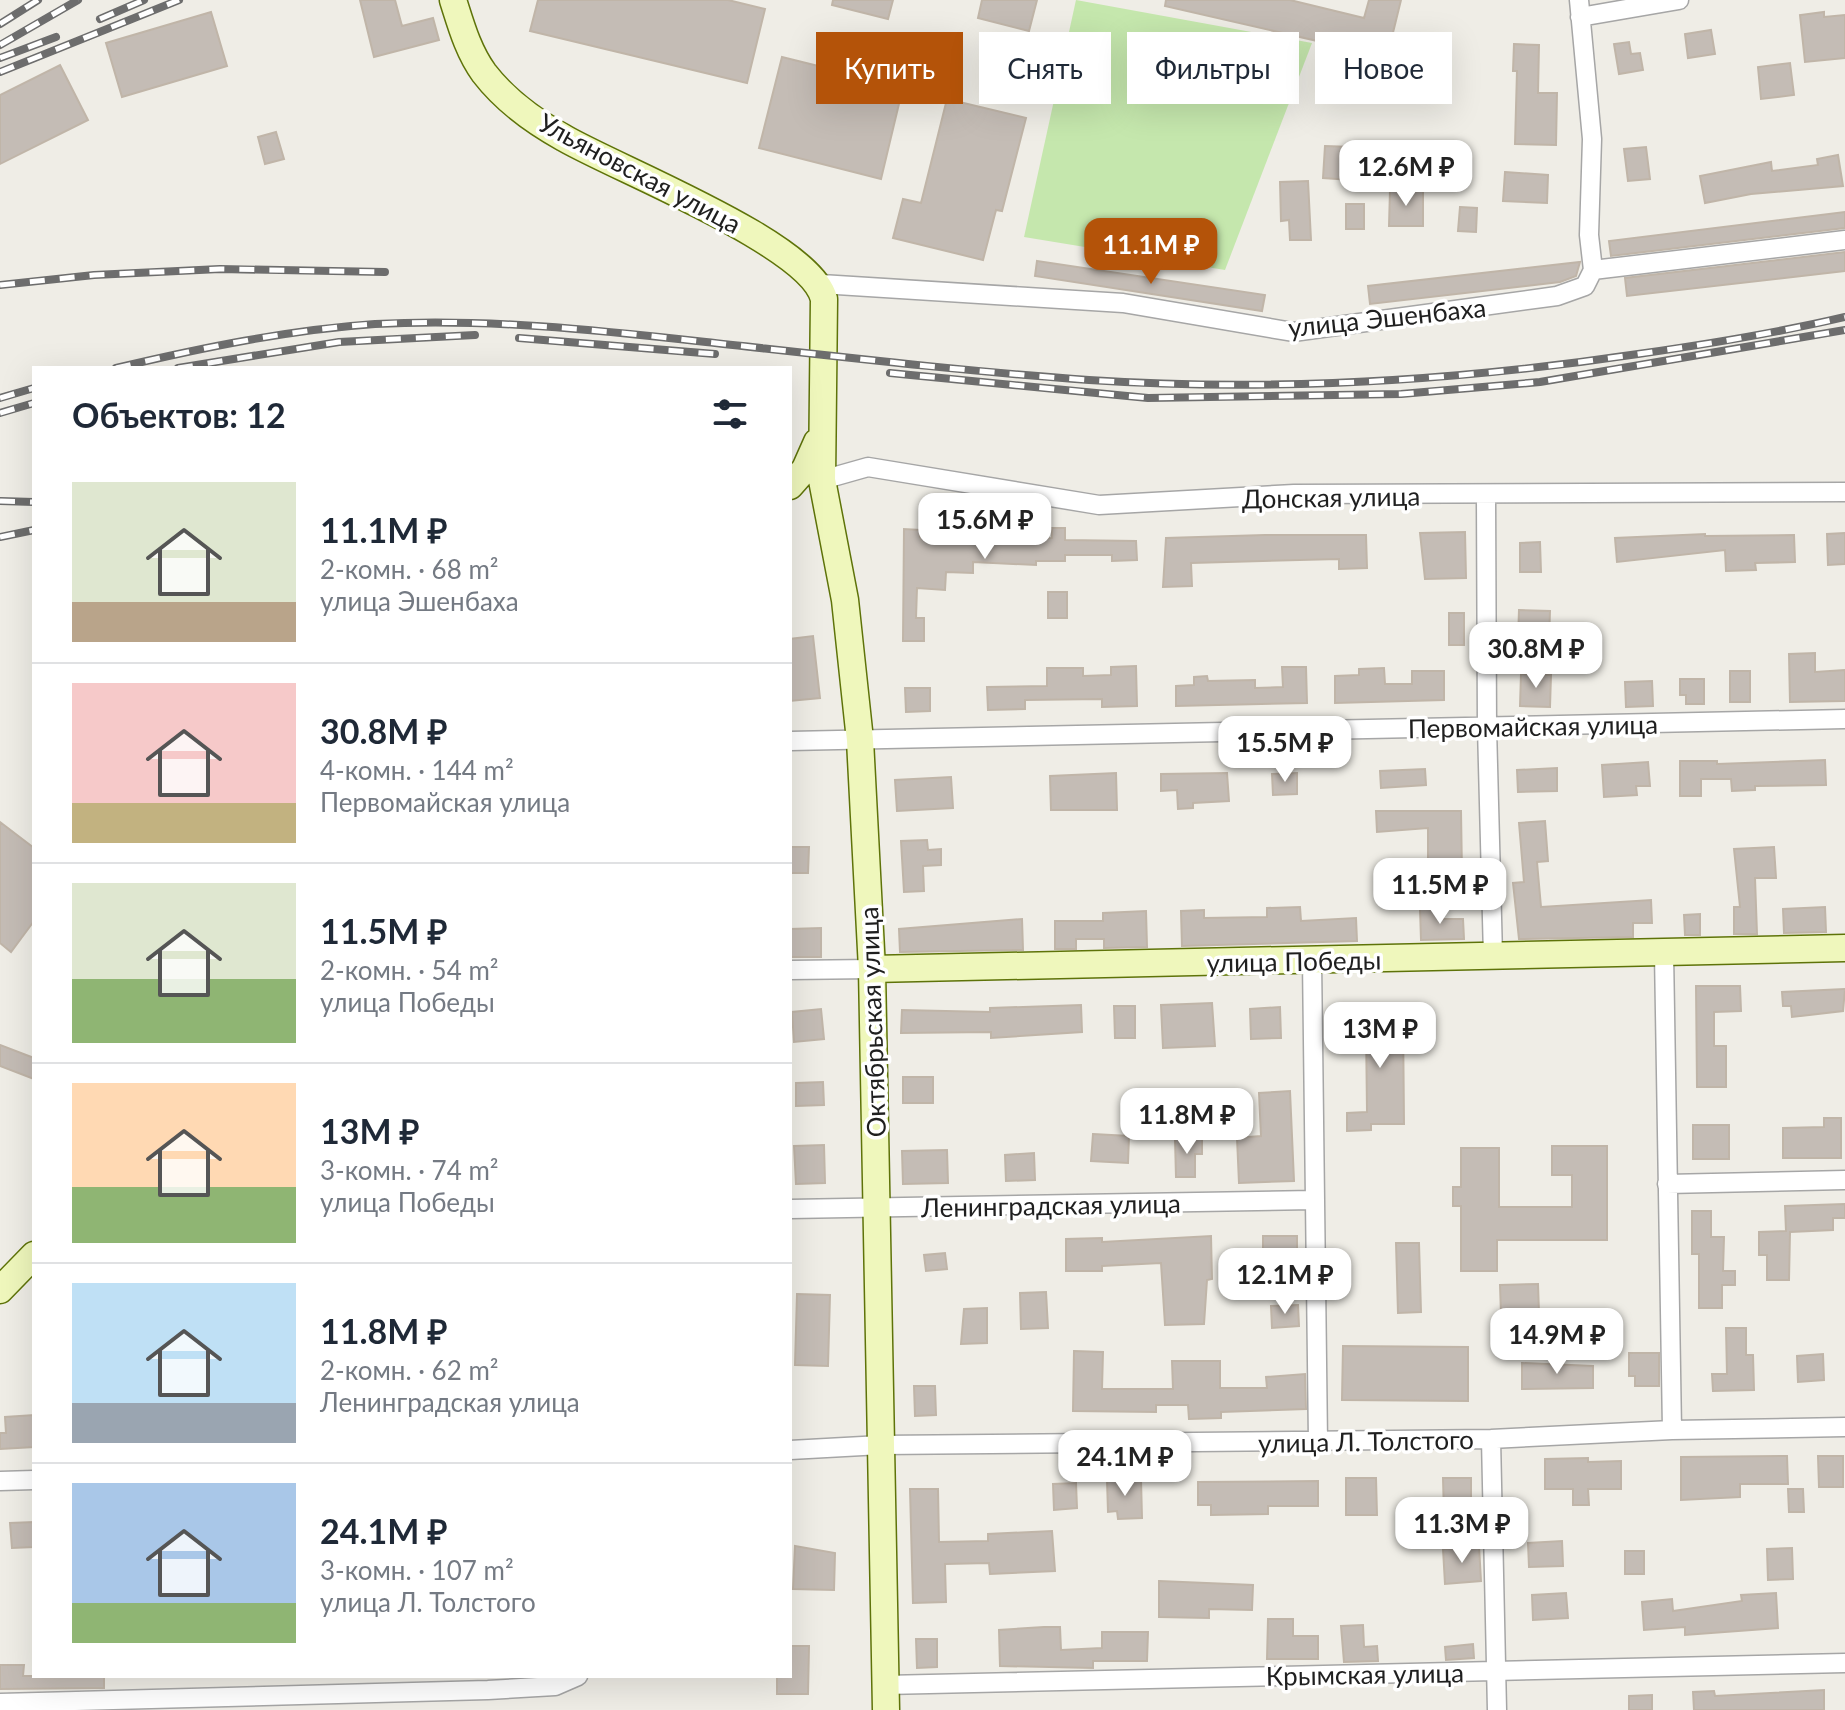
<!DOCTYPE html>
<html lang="ru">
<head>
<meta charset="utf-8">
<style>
  :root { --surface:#fff; --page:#f2f2f3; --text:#1f2937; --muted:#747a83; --line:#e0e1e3; --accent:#b45309 }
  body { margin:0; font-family:Lato,sans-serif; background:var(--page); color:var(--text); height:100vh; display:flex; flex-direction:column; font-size:30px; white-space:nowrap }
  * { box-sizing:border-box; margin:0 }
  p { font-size:26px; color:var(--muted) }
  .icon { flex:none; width:44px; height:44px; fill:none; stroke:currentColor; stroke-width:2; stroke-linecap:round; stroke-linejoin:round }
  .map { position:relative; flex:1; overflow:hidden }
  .sheet { position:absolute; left:32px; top:366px; width:760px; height:1312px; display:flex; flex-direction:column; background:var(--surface); border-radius:0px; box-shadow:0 8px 32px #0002 }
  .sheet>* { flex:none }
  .guide { position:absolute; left:816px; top:32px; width:760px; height:72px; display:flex; gap:16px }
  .price { position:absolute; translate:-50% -68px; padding:0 18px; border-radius:16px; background:#fff; color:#222; font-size:26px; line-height:52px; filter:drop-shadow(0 2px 4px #0008) }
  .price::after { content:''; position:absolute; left:50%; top:48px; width:24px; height:18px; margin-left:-12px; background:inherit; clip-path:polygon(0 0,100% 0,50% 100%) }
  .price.selected { background:var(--accent); color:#fff }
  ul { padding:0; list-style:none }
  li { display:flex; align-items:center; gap:24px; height:200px; padding:0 40px }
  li+li { border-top:2px solid var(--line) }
  li span { display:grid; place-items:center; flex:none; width:224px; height:160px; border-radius:0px; color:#555 }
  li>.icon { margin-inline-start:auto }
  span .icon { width:96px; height:96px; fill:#fffc; stroke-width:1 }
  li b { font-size:34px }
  h2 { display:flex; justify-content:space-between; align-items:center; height:96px; padding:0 40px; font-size:34px }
  .tag { padding:0 28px; border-radius:0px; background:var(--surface); box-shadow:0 8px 32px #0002; font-size:28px; line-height:72px }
  .tag.selected { background:var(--accent); color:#fff }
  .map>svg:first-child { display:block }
  .grass { fill:#c5e7ad }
  .building { fill:#c4bcb5; stroke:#c0b5a8; stroke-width:2 }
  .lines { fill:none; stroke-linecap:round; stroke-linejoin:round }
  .street-casing { stroke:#a6a6a6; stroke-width:21 }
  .secondary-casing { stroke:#5e7309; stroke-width:29 }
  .street { stroke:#fff; stroke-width:18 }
  .secondary { stroke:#eff7bc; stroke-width:26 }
  .rail-casing { stroke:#6d6d6d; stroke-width:8 }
  .rail { stroke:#fff; stroke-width:5; stroke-dasharray:15; stroke-linecap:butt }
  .labels { text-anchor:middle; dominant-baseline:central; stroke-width:7; stroke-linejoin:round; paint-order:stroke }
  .street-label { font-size:26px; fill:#1f1f1f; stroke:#fff }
</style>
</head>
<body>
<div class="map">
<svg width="1845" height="1710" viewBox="0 0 1845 1710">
  <rect width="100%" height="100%" fill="#efede6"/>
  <!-- grass -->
  <path class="grass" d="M1076 0 1312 43 1225 270 1024 237Z"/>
  <!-- building -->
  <path class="building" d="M360 0H395L402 26 433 18 439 40 374 57Z
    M538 0H728L765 9 747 83 530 31Z
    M833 0H893L888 19 832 5Z
    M982 0H1037L1029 31 978 18Z
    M1166 0H1290L1364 18 1369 0H1401L1387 57 1165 6Z
    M211 12 227 66 122 97 106 43Z
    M1824 12V17L1845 15V58L1805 62 1800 15Z
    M1711 30 1715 54 1688 58 1685 34Z
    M1629 42 1631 54 1640 53 1643 70 1619 74 1614 44Z
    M1514 44 1539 45 1538 93H1557L1556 145 1515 144 1517 71H1513Z
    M782 57 903 87 881 179 759 148Z
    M1790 63 1794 95 1761 99 1758 67Z
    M60 65 88 120 0 164V95Z
    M947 99 1026 118 1002 211 996 210 983 260 893 238 903 199 921 203Z
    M276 132 284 159 265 164 258 137Z
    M1325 146 1352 147 1351 180 1323 178Z
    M1646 147 1650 179 1628 181 1624 149Z
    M1838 155 1843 186 1751 194 1705 203 1700 176 1771 162 1772 171 1818 165 1817 159Z
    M1505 172 1548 175 1547 203 1503 201Z
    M1308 181 1311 240H1290L1289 220 1281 221 1280 182Z
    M1390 190 1423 191V226H1389Z
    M1346 204H1364V229H1346Z
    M1460 207 1477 208 1476 232 1458 231Z
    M1845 212V228L1611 256 1609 241Z
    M1845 252V271L1627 296 1625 278Z
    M1037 261 1265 295 1262 311 1035 276Z
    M1580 262 1576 276 1560 282 1370 304 1368 286Z
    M1052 528H1065V540L1136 541 1137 560 1112 561V555H1065V561H1036V565L973 562V573L946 572 945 590 917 588 916 618H924V641H903L904 529 920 530V537L974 541 1001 540V529H1017L1018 539 1052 538Z
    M1465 532 1466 578 1425 579 1420 533Z
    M1845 533V564L1828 565 1827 534Z
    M1705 534V536L1794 535 1795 562 1755 563 1756 570 1726 571 1725 550 1617 562 1615 538Z
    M1265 535H1366L1367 568 1339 569V559L1191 563 1192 586 1163 587 1166 538Z
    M1540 542 1541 572H1520V543Z
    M1048 592H1067V618H1048Z
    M1519 610 1550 611 1549 641 1518 640Z
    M1449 613H1464V645H1449Z
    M813 636 820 698 790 701V639Z
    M1815 653V672L1845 670V701L1790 702 1789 654Z
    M1136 666 1137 706 1102 707V699L1025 700V709L988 710 987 687 1047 686V668H1083V676L1111 675V667Z
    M1282 667H1306L1307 703 1176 706V686L1194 685V677L1207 676 1208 681 1255 680V688L1283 687Z
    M1384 668 1385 684H1412V671H1444V700L1335 703V676L1359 675V669Z
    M1730 671H1750V702H1730Z
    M1521 674 1551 675 1550 707 1520 706Z
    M1680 679H1704V704H1686V695H1680Z
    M1652 681 1653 706 1626 707 1625 682Z
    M905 688H930V711L906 712Z
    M1825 760 1826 785 1755 786V790L1732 791 1731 779H1701V796H1680V761H1717V764Z
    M1648 762 1650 786H1636L1637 795 1604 797 1602 765Z
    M1557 768V791L1518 792 1517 770Z
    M1425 769 1426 785 1381 788 1380 771Z
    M1116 773 1117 810H1051L1050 776Z
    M1227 773 1229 801 1193 803V808L1178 809 1177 790 1161 791V774Z
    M1297 773V794L1273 795 1272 774Z
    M951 777 953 808 897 811 895 780Z
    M1376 811H1461L1462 874H1443V866H1428V828L1377 832Z
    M1545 821 1548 861 1537 862 1541 907 1651 900 1652 923H1633V937L1519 939 1513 883 1524 882 1519 823Z
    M0 822 34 848V921L11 952 0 943Z
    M927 840 928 850 941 849V865L923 866 924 891 904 892 901 841Z
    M790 847H809L808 873H790Z
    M1774 847 1776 878H1755L1757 934H1734V907H1740L1734 849Z
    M1300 907 1301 921 1356 918 1357 941 1182 946 1181 911 1204 910V918L1267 917V908Z
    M1438 907 1439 919H1463L1464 939 1421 940 1420 908Z
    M1825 907 1826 932 1784 933 1783 909Z
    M1146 911 1147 947 1104 948V939H1076V949H1055V921H1103V913Z
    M1700 914V935H1685L1684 915Z
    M1022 919 1023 950 900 952 899 929Z
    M821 928V957H790V929Z
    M1696 986H1740L1741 1011 1714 1012V1046H1726V1087H1697Z
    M1845 989 1843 1011 1792 1017 1791 1006H1783L1782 992Z
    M1212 1003 1215 1046 1163 1048 1161 1005Z
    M1081 1005 1082 1032 991 1038V1032L901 1033 902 1010 990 1012V1008Z
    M1114 1006H1135V1038H1115Z
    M1280 1007 1281 1038 1251 1039 1250 1009Z
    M821 1009 824 1039 794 1042 792 1012Z
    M1370 1009V1017L1403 1016 1404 1124H1371V1130L1347 1131V1113L1367 1112 1366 1027 1345 1028 1344 1010Z
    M0 1045 34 1058V1079L0 1066Z
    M903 1077H933V1103H903Z
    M823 1082 824 1105 796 1106V1083Z
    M1290 1091 1294 1181 1239 1183 1237 1138 1261 1136 1259 1093Z
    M1824 1118H1841V1158H1783V1128L1824 1127Z
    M1693 1125H1729V1159H1693Z
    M1093 1134 1129 1136 1128 1163 1091 1161Z
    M1202 1138V1154H1195V1177H1176L1175 1139Z
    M824 1145 825 1183 796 1184 794 1146Z
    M1552 1146H1607V1240H1497V1271H1461V1206H1453V1187H1461V1148H1499V1207H1572V1175H1552Z
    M947 1150 948 1183 903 1184 902 1151Z
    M1034 1153 1035 1180 1006 1181 1005 1155Z
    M1845 1204V1218H1833V1230L1790 1232 1789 1280H1767V1255H1759V1232L1786 1231 1785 1206Z
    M1692 1211H1711V1237H1724L1723 1271H1735V1285H1722V1308H1699V1254H1692Z
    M1211 1236 1212 1279 1207 1280 1204 1324 1165 1325 1161 1263 1102 1266V1271H1066V1239L1102 1238V1242Z
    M1263 1236H1297V1271H1263Z
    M1396 1243H1419L1421 1312 1398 1313Z
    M945 1253 947 1269 926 1271 924 1255Z
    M1538 1284 1539 1313 1501 1314 1500 1285Z
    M1046 1292 1048 1328 1021 1329 1020 1293Z
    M797 1294 830 1295 828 1366 795 1365Z
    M1298 1305 1299 1326 1272 1328 1271 1306Z
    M987 1308V1343L961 1344 964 1309Z
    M1726 1328H1746V1355H1753L1754 1390 1713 1391 1712 1374H1727Z
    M1343 1346 1468 1347V1401L1342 1400Z
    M1074 1351 1103 1352 1102 1389H1173L1172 1361H1220V1388H1267L1266 1377 1305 1374 1306 1409 1221 1412V1418L1189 1419 1188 1405H1156V1412L1073 1411Z
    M1629 1353H1659V1386H1635V1376H1629Z
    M1823 1354 1824 1380 1798 1382 1797 1356Z
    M1522 1363 1593 1366V1388L1522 1389Z
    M914 1386H935L936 1415 915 1416Z
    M34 1415V1447L0 1449V1433H6L5 1417Z
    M1787 1456 1788 1484H1740V1497L1681 1500V1457Z
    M1818 1456H1843V1487H1819Z
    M1588 1458V1462L1621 1461V1489H1588L1589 1505H1573V1489H1545V1459Z
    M1346 1478H1376L1377 1515H1346Z
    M1443 1478H1471V1516H1444Z
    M1141 1479 1142 1518 1118 1519 1117 1511 1108 1512 1107 1480Z
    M1318 1481V1506H1268V1514L1211 1515V1505H1198V1482Z
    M1076 1483 1077 1508 1054 1510 1053 1484Z
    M910 1489H938L939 1542 988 1541V1534L1052 1531 1055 1571 990 1574 989 1563 945 1564 946 1602 913 1603Z
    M1788 1489H1803L1804 1512H1789Z
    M34 1522V1547L12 1548 10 1523Z
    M1562 1541 1563 1566 1529 1567 1528 1543Z
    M795 1546 835 1553 834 1590 793 1589Z
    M1479 1546 1481 1581 1445 1584 1443 1549Z
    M1792 1548 1793 1579 1768 1580 1767 1549Z
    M1625 1551H1644V1574H1625Z
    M1159 1581 1253 1585 1252 1610 1209 1609V1618L1159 1617Z
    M1566 1593 1568 1618 1533 1620 1532 1595Z
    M1776 1593 1778 1628 1685 1635V1627L1644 1630 1642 1602 1672 1599 1673 1611 1742 1601 1741 1595Z
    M1268 1619H1293V1636H1318V1659H1267Z
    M1363 1625 1364 1647 1377 1646 1378 1661 1344 1662 1341 1626Z
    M1044 1627H1060L1061 1650 1102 1648V1632H1148L1147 1661H1093V1668L1000 1666 999 1630Z
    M916 1639H937V1667L917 1668Z
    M1473 1644 1474 1658 1446 1660 1445 1647Z
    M790 1646H809L808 1694H777V1676H790Z
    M0 1665H24L23 1676H104V1688L0 1689Z
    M1824 1690V1710H1694L1693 1692 1714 1691 1715 1696Z
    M1652 1695V1710H1629V1696Z"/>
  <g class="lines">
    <!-- street casing -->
    <g class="street-casing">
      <path id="street" d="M1579 0 1592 139 1589 235 1593 270
        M1580 17 1679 0
        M821 284 1123 303 1293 332 1557 296 1585 286 1593 270 1845 240
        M822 480 868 467 1099 505 1294 494 1845 492
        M1486 496 1487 727 1493 956
        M790 741 1845 719
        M1664 953 1672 1430
        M1312 960 1318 1442
        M790 970 872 969
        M1667 1184 1845 1180
        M790 1209 1313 1200
        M1491 1439 1497 1710
        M790 1450 881 1445 1491 1439 1672 1430 1845 1427
        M0 1481 34 1480
        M885 1685 1845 1663
        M0 1703 488 1690 555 1686 578 1676"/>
    </g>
    <!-- secondary casing -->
    <g class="secondary-casing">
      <path id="secondary" d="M453 0C461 25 468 51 484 73 504 99 535 122 564 138 617 169 811 244 824 299L822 480 845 600 860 740 872 969 886 1710
        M790 486 805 469 817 442
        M872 969 1845 948
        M0 1290 34 1255"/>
    </g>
    <!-- street -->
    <use href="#street" class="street"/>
    <!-- secondary -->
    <use href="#secondary" class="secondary"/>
    <!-- rail casing -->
    <g class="rail-casing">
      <path id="rail" d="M100 19 144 0
        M0 24 38 0
        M0 45 78 0
        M0 58 56 37
        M0 72 179 0
        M0 285 94 275 220 269 385 272
        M519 338 715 354
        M116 368C201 348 287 330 375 324 485 318 597 330 706 342 834 356 961 371 1089 380 1274 392 1456 381 1638 354 1708 344 1777 333 1845 317
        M178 368 339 342 475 335
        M890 373 1148 398 1401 394 1540 382 1845 330
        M0 398 34 388
        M0 413 34 403
        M0 501 34 502
        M0 537 34 530"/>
    </g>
    <!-- rail -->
    <use href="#rail" class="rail"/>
  </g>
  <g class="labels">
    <!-- street labels -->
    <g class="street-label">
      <text transform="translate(640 173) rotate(28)">Ульяновская улица</text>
      <text transform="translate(1387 317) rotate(-6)">улица Эшенбаха</text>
      <text transform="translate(1331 497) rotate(-1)">Донская улица</text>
      <text transform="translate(1533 726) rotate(-1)">Первомайская улица</text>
      <text transform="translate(1294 961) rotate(-1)">улица Победы</text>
      <text transform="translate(872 1022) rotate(-92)">Октябрьская улица</text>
      <text transform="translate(1051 1205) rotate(-1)">Ленинградская улица</text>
      <text transform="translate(1366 1441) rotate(-1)">улица Л. Толстого</text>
      <text transform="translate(1365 1674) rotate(-1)">Крымская улица</text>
    </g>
  </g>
</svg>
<b class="price" style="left:1406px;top:208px">12.6M ₽</b>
<b class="price selected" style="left:1151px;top:286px">11.1M ₽</b>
<b class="price" style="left:985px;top:561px">15.6M ₽</b>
<b class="price" style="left:1536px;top:690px">30.8M ₽</b>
<b class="price" style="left:1285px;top:784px">15.5M ₽</b>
<b class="price" style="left:1440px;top:926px">11.5M ₽</b>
<b class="price" style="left:1380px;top:1070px">13M ₽</b>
<b class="price" style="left:1187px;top:1156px">11.8M ₽</b>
<b class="price" style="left:1285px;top:1316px">12.1M ₽</b>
<b class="price" style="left:1557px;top:1376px">14.9M ₽</b>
<b class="price" style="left:1125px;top:1498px">24.1M ₽</b>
<b class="price" style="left:1462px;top:1565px">11.3M ₽</b>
<div class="guide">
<a class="tag selected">Купить</a>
<a class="tag">Снять</a>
<a class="tag">Фильтры</a>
<a class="tag">Новое</a>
</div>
<section class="sheet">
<h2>Объектов: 12<svg class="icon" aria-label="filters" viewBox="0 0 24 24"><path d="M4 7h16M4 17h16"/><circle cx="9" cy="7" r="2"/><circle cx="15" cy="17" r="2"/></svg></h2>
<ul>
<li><span style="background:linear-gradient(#dfe7d0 75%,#b9a48a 0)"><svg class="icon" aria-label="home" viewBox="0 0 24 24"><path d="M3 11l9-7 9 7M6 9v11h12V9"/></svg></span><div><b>11.1M ₽</b><p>2-комн. · 68 m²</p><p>улица Эшенбаха</p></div></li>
<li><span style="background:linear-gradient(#f6c9c9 75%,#c2b280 0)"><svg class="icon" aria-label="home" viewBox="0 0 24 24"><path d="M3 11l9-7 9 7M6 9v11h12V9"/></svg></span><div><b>30.8M ₽</b><p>4-комн. · 144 m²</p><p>Первомайская улица</p></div></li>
<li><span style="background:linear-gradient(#dfe7d0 60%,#8fb573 0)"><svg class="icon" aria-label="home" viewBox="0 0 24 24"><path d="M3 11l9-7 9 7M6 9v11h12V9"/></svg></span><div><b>11.5M ₽</b><p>2-комн. · 54 m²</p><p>улица Победы</p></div></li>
<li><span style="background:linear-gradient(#ffd9b3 65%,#8fb573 0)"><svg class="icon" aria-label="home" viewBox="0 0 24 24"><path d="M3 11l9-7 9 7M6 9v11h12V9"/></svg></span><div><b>13M ₽</b><p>3-комн. · 74 m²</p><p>улица Победы</p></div></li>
<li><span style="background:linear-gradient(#bfe0f5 75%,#9aa5b1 0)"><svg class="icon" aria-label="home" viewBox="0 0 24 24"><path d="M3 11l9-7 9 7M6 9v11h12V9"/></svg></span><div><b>11.8M ₽</b><p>2-комн. · 62 m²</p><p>Ленинградская улица</p></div></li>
<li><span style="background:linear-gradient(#a9c7e8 75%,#8fb573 0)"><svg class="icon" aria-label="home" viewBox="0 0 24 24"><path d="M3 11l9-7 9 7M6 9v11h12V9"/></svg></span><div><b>24.1M ₽</b><p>3-комн. · 107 m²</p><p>улица Л. Толстого</p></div></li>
</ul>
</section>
</div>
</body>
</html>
